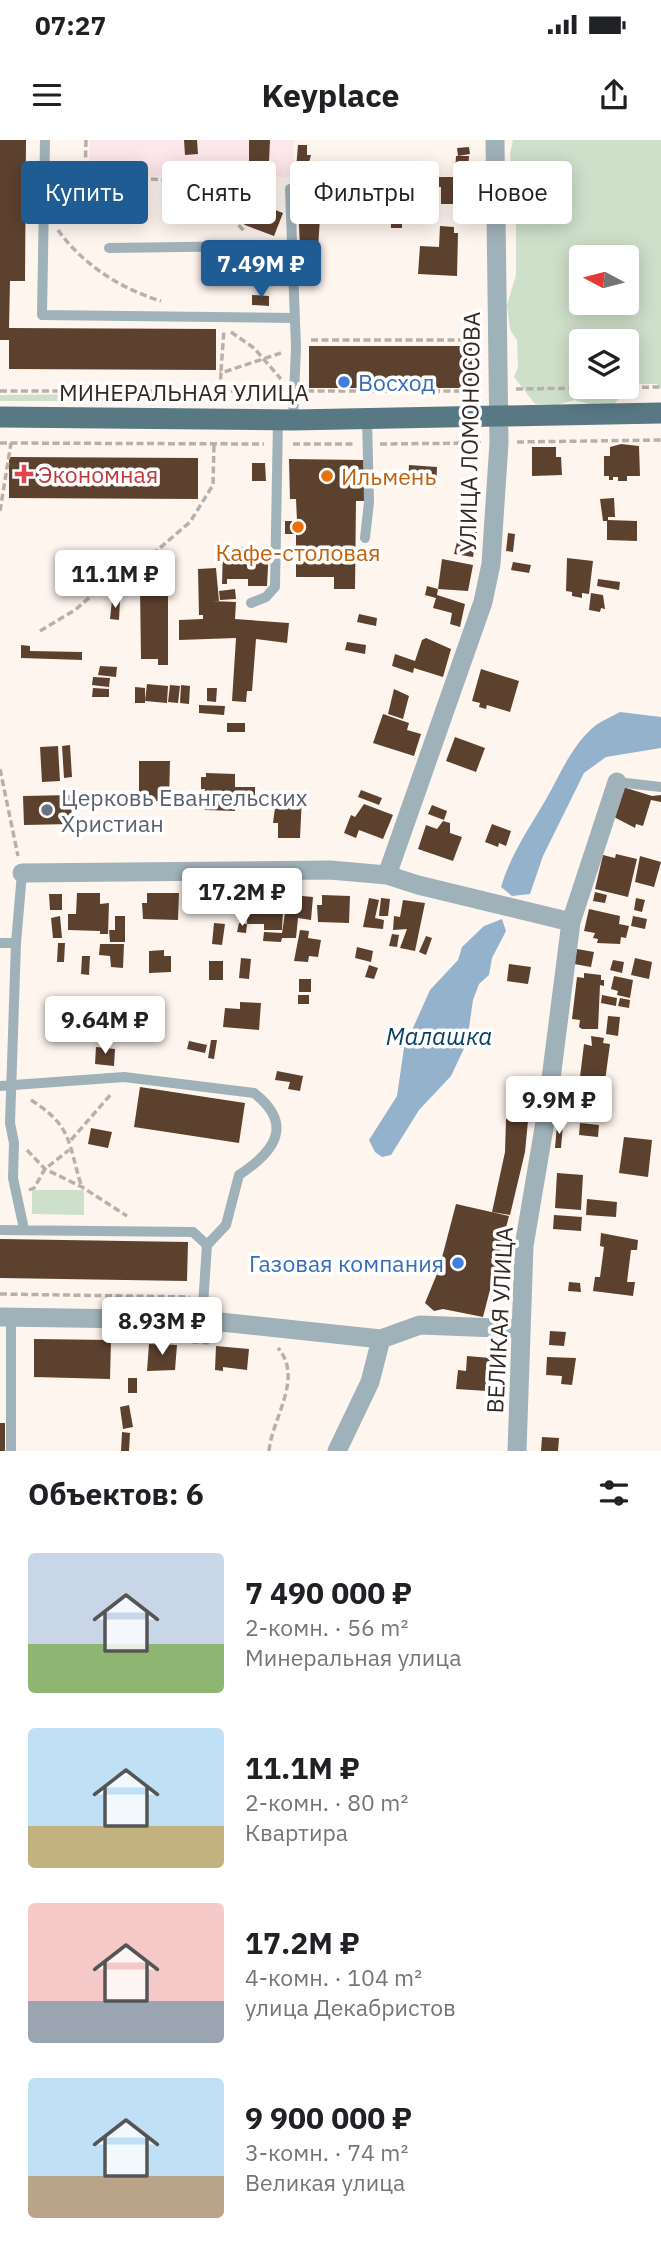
<!DOCTYPE html>
<html lang="ru">
<head>
<meta charset="utf-8">
<style>
  :root { --surface:#fff; --page:#f2f2f2; --text:#202124; --muted:#757577; --accent:#1f5c93 }
  body { margin:0; font-family:"IBM Plex Sans",sans-serif; background:var(--page); color:var(--text); height:100vh; display:flex; flex-direction:column; font-size:26px; white-space:nowrap }
  * { box-sizing:border-box; margin:0 }
  p { font-size:23px; color:var(--muted) }
  .icon { flex:none; width:38px; height:38px; fill:none; stroke:currentColor; stroke-width:2; stroke-linecap:round; stroke-linejoin:round }
  .map { position:relative; height:1311px; overflow:hidden }
  .sheet { display:flex; flex-direction:column; background:var(--surface); flex:1 }
  .sheet>* { flex:none }
  .guide { position:absolute; left:21px; top:21px; width:620px; height:63px; display:flex; gap:14px }
  .needle { width:46px; rotate:277deg }
  .buttons { position:absolute; left:569px; top:105px; display:grid; gap:14px }
  .buttons a { display:grid; place-items:center; width:70px; height:70px; border-radius:7px; background:var(--surface); box-shadow:0 4px 18px #0003; font-size:35px }
  .price { position:absolute; translate:-50% -60px; padding:0 16px; border-radius:7px; background:#fff; color:#222; font-size:23px; line-height:46px; filter:drop-shadow(0 2px 4px #0008) }
  .price::after { content:''; position:absolute; left:50%; top:42px; width:21px; height:16px; margin-left:-10px; background:inherit; clip-path:polygon(0 0,100% 0,50% 100%) }
  .price.current { background:var(--accent); color:#fff }
  ul { padding:0; list-style:none }
  li { display:flex; align-items:center; gap:21px; height:175px; padding:0 28px }
  li span { display:grid; place-items:center; flex:none; width:196px; height:140px; border-radius:7px; color:#555 }
  li>.icon { margin-inline-start:auto }
  span .icon { width:84px; height:84px; fill:#fffc; stroke-width:1 }
  li b { font-size:30px }
  h2 { display:flex; justify-content:space-between; align-items:center; height:84px; padding:0 28px; font-size:30px }
  .chip { padding:0 24px; border-radius:7px; background:var(--surface); box-shadow:0 4px 18px #0003; font-size:24px; line-height:63px }
  .chip.current { background:var(--accent); color:#fff }
  .status { display:flex; justify-content:space-between; align-items:center; height:49px; padding:0 35px; background:var(--surface); direction:ltr }
  .status svg { height:19px; fill:currentColor }
  header { display:flex; justify-content:space-between; align-items:center; height:91px; padding:0 28px; background:var(--surface); font-size:32px; font-weight:700 }
  .map>svg:first-child { display:block }
  .industrial { fill:#fce7ea }
  .green { fill:#cedfca; fill-rule:evenodd }
  .water { fill:#94b2cb }
  .building { fill:#5d412f }
  .lines { fill:none; stroke-linecap:round; stroke-linejoin:round }
  .path { stroke:#bab0aa; stroke-width:3.5; stroke-dasharray:7 3.5; stroke-linecap:butt }
  .service { stroke:#a0b2b9; stroke-width:10 }
  .minor { stroke:#a0b2b9; stroke-width:19 }
  .primary { stroke:#587884; stroke-width:21 }
  .shop-dot { fill:#3f7fe0; stroke:#fff; stroke-width:2.5 }
  .health-dot { fill:#e0444e; stroke:#fff; stroke-width:2.5 }
  .food-dot { fill:#e8710a; stroke:#fff; stroke-width:2.5 }
  .worship-dot { fill:#6b7280; stroke:#fff; stroke-width:2.5 }
  .labels { text-anchor:middle; dominant-baseline:central; stroke-width:7; stroke-linejoin:round; paint-order:stroke }
  .shop-label { font-size:23px; fill:#366cbe; stroke:#fff; text-anchor:start }
  .street-label { font-size:23px; fill:#322924; stroke:#fff }
  .health-label { font-size:23px; fill:#be3a42; stroke:#fff; text-anchor:start }
  .food-label { font-size:23px; fill:#c56008; stroke:#fff; text-anchor:start }
  .worship-label { font-size:23px; fill:#5b616d; stroke:#fff; text-anchor:start }
  .water-label { font-size:24px; font-style:italic; fill:#094061; stroke:#fff }
</style>
</head>
<body>
<div class="status"><b>07:27</b><svg viewBox="0 0 49 12"><path d="M0 12V9h3v3zM5 12V6h3v6zM10 12V3h3v9zM15 12V0h3v12zM26 1h20v11H26zM47 4h2v5h-2z"/></svg></div>
<header><svg class="icon" aria-label="menu" viewBox="0 0 24 24"><path d="M4 6h16M4 12h16M4 18h16"/></svg>Keyplace<svg class="icon" aria-label="share" viewBox="0 0 24 24"><path d="M12 15V3M7 8l5-5 5 5M5 13v7h14v-7"/></svg></header>
<div class="map">
<svg width="661" height="1311" viewBox="0 0 661 1311">
  <rect width="100%" height="100%" fill="#fff5ef"/>
  <!-- industrial -->
  <path class="industrial" d="M90 0H294L292 37 89 35Z"/>
  <!-- green -->
  <path class="green" d="M513 0H661V249L657 244H632L614 264 600 267 575 260 557 265 535 264 514 237 518 227 517 200 510 190 507 165 516 135V85L510 71 514 51 510 14ZM581 117H626V163H581ZM581 201H626V247H581Z
    M106 254 105 261H0V255Z
    M32 1050H84V1075L32 1074Z"/>
  <!-- water -->
  <path class="water" d="M620 572 661 577V608L606 617 584 633 543 716 530 754 512 756 501 747C511 714 528 690 545 661 560 635 572 604 596 585 603 580 613 576 620 572Z
    M502 779 506 791 492 818 489 835 479 844 473 860 467 902 451 936 419 970 391 1015 382 1017 375 1012 369 1000 397 956 404 908 430 850 458 820 462 807 484 786Z"/>
  <!-- building -->
  <path class="building" d="M0 0H26L25 141H10L9 188 216 189V230L9 229V200H0Z
    M184 0H197L198 14 185 15Z
    M249 0H270L269 22H249Z
    M298 5H307V15H311L307 30 296 29Z
    M469 7 470 14 458 16 457 8Z
    M456 16H469L468 34 455 33Z
    M298 31H313V39L297 38Z
    M395 35 400 48 388 52 383 40Z
    M436 37H454V42L469 43V64H441V47H436Z
    M316 40V78H320L318 108H300L297 41Z
    M237 63 261 66 258 85 265 66 283 73 274 96 245 85 235 77Z
    M391 69 402 70V88H391Z
    M325 72 333 73V83L325 82Z
    M440 86 454 87V93H458L457 136 418 134 420 106 439 107Z
    M318 109 319 118 312 119H320V128H306V118L300 119V110Z
    M252 155 269 156V166L252 165Z
    M309 206H472V248H309Z
    M621 304 639 306 640 336H627V341H618V337H613V340H609V336H604V316H610V307Z
    M532 307H556V317H561L562 335 532 336Z
    M9 317 198 318V359L9 358Z
    M289 319 364 320V361H356L355 449H334V437H296V394H285V381H297L296 359H290Z
    M252 323H265L266 341H252Z
    M409 325 437 327 436 348 408 347Z
    M614 358 615 377H608V380L637 381V401L607 400V381H603L600 359Z
    M460 390 477 392 473 417 454 414Z
    M508 393 515 394 513 412 506 411Z
    M223 407 269 408 267 446H248V439H227V444H222Z
    M567 418 593 421 589 454 582 453V458L572 456V452L566 451Z
    M442 419 473 425 468 451 438 449 437 455 465 464 460 487 450 484 452 473 433 468 436 458 425 455 427 446 438 449Z
    M513 422 531 425 529 433 511 430Z
    M216 428 219 461H212L236 462 235 479 289 483 287 503 256 499 252 551H247L246 562 232 561 236 498 179 500V480L203 479V475H199L198 429Z
    M598 439 620 442 619 450 597 446Z
    M140 447H168V525H158V519H141Z
    M235 449 236 459 220 460 219 451Z
    M591 453 603 455 605 469 601 468 600 472 589 470Z
    M112 460H120L119 480 110 479Z
    M359 474 377 478 376 486 357 482Z
    M426 498 451 509 443 537 414 528 413 533 392 526 395 514 415 521 422 500Z
    M347 502 366 505 365 514 345 510Z
    M21 505 30 506V511L82 512V520L21 518Z
    M100 526 117 527 116 537 98 535Z
    M481 529 519 541 510 572 487 565 486 569 479 567 480 563 472 561Z
    M93 537 110 538 109 547 92 545Z
    M147 544 168 546 167 563 145 561Z
    M170 545 180 546 178 563 168 562Z
    M181 545 190 546 189 564 180 563Z
    M135 547 145 548V563H135Z
    M93 548 109 549V557H92Z
    M207 548H217L216 562 207 561Z
    M394 549 409 556 403 579 388 574Z
    M199 565 225 566 224 575 199 573Z
    M383 574 409 583 407 590 421 594 414 616 373 603Z
    M227 583H245V592H227Z
    M455 597 485 608 476 632 446 621Z
    M70 605 72 637 64 638 62 606Z
    M58 606 60 641 42 642 40 607Z
    M139 621H170L169 661H139Z
    M206 633 235 634V647H255V661H235V671L205 670V649H201V637H206Z
    M623 647 652 656 661 655V662L651 660 643 686 636 684 635 688 614 677Z
    M361 650 382 658 379 665 358 657Z
    M71 655 72 684 24 685 23 656Z
    M281 655 302 656 300 698H278V683H273L275 668H281Z
    M364 664 393 675 383 699 359 690 356 698 344 693 351 675 355 677Z
    M432 665 447 671 444 680 428 674Z
    M443 681 450 683V693L462 697 453 721 418 709 426 685 437 689Z
    M492 684 511 691 506 706 499 703 498 707 485 702Z
    M616 714 637 719 628 757 595 749 603 715 615 718Z
    M640 716 661 722 654 747 635 742Z
    M595 752 607 755 605 763 593 761Z
    M77 753H100V764L109 763 108 794H100V791L68 790V774H76Z
    M147 753H179L178 780 143 779 142 763H147Z
    M248 753 277 754 276 770H283L282 790H264V784H247Z
    M49 754H62V770H50Z
    M211 754 230 755 229 773 210 772Z
    M322 755 350 756 349 783 318 782 317 765H322Z
    M302 756 313 757 311 780 298 778 296 798H282L281 802 263 801 264 792 282 793 285 773H289V767L301 766Z
    M369 758 379 760 375 778 384 780 383 789 363 787Z
    M381 758 390 759 388 776H379Z
    M636 758 645 760 642 772 634 770Z
    M403 760 425 763 415 811 400 808 407 789 393 790 394 776 400 777Z
    M589 769 620 776 619 784 629 786 626 798 621 797 620 804 597 803 598 799 593 798 595 793 584 791Z
    M60 776 62 798H53L51 778Z
    M115 776H125V802H110L109 790H115Z
    M633 776 647 779 645 789 631 786Z
    M214 783 225 784 222 805 212 804Z
    M239 783 247 784 246 793 237 792Z
    M300 790 309 791 308 798 321 800 318 817 309 816 308 822 294 821Z
    M392 794 399 795 397 807 389 806Z
    M426 796 432 798 426 815 419 812Z
    M58 803H65L64 822H57Z
    M100 804H124L123 828 111 827 110 816 99 815Z
    M357 807 373 811 371 822 355 818Z
    M577 809 594 812 591 827 574 824Z
    M164 810V816H171V832L149 833V811Z
    M82 816H90L89 835 81 834Z
    M241 818 251 819 249 839 239 838Z
    M635 818 652 822 649 839 631 835Z
    M613 820 624 822 622 833 610 830Z
    M209 821H223V840H209Z
    M509 824 531 827 528 844 507 841Z
    M369 825 378 828 374 839 365 837Z
    M584 833 601 835V840H604V846L600 845 598 889H582L579 887 580 880 572 879 577 837 584 838Z
    M614 836 633 840 630 858 617 855 618 851 611 849Z
    M299 839H311V852H299Z
    M298 855H309V864H298Z
    M602 855 617 858 616 866 601 863Z
    M620 858 630 860 629 868 618 866Z
    M240 862 261 863 259 890 223 887 225 868 240 869Z
    M608 876 620 877 618 896 606 894Z
    M591 896 604 898 603 903 610 904 605 941 580 937 584 904 592 906Z
    M211 900H217L214 919 208 918Z
    M189 901 207 905 205 913 187 909Z
    M96 907 115 909 114 926 95 924Z
    M277 931 303 936 300 951 288 949 290 942 275 940Z
    M587 940 605 942 604 949H587Z
    M140 947 245 963 239 1003 134 987Z
    M588 960H597V973H606V982H581V973H588Z
    M506 979 528 981 525 1012 510 1075 492 1072 505 1012Z
    M580 983 599 985 598 997 579 995Z
    M557 985H563L561 1008H555Z
    M91 988 112 992 108 1008 88 1004Z
    M624 997 652 1000 648 1037 619 1033Z
    M557 1033 583 1035 581 1070 555 1068Z
    M587 1059 617 1062 616 1077 586 1075Z
    M456 1064 509 1076 483 1177 443 1169 434 1171 425 1163 439 1129Z
    M554 1075 582 1077 581 1091 553 1089Z
    M601 1093 638 1100 637 1110H631L627 1142H635L633 1156 593 1151 595 1137H600L604 1107 600 1106Z
    M0 1099 188 1102 187 1141 0 1138Z
    M569 1142 580 1143 581 1152 568 1151Z
    M550 1191 566 1192 564 1206 549 1205Z
    M34 1199 111 1200 110 1239 34 1237Z
    M149 1204 177 1205 175 1230 147 1231Z
    M216 1206 249 1209 247 1230 223 1227V1231L215 1230Z
    M467 1216 490 1218 487 1251 456 1249 458 1230 466 1231Z
    M547 1217 576 1218 572 1245 561 1244 562 1236 546 1235Z
    M128 1238H137V1253H128Z
    M129 1265 133 1287 123 1289 120 1267Z
    M0 1283H5V1311H0Z
    M122 1292 130 1293 129 1311H121Z
    M542 1297 559 1298 558 1311H541Z"/>
  <g class="lines">
    <!-- path -->
    <path class="path" d="M86 0 85 39C126 39 184 33 218 58L222 67 244 91
      M58 90C82 124 121 149 161 161
      M231 192 254 208 281 239
      M311 200H465
      M221 231 224 190
      M516 249 661 247
      M220 250 221 233 281 213
      M0 251H281
      M307 251H481
      M517 302 661 300
      M0 303 264 304
      M293 304H355
      M380 304 481 303
      M0 371 11 303
      M40 491 75 470 106 443 140 425 190 382 213 345 214 304
      M0 629 18 716
      M31 960C72 986 68 1002 81 1045
      M71 1000 112 953
      M27 1010 45 1029 82 1047 127 1076
      M29 1050 34 1048 45 1029 69 1010
      M0 1154 190 1157
      M181 1201 211 1203
      M269 1311C272 1278 304 1238 278 1208"/>
    <!-- service -->
    <path class="service" d="M45 0 42 175 293 178
      M290 49 296 207 293 280
      M109 108 262 106 291 117
      M365 398 369 362 367 279
      M251 463 266 457 275 447 278 280
      M617 642 661 647
      M22 733 16 803 10 983 14 1003 13 1038 24 1089
      M0 803H16
      M0 946 124 937 254 953C295 985 274 1012 239 1035L226 1085 207 1105
      M0 1090 193 1092 207 1105 202 1180
      M11 1177V1311"/>
    <!-- minor -->
    <path class="minor" d="M22 733 330 730 387 735 418 745 571 782
      M387 735 483 462 491 424 499 303 495 0
      M0 1177 202 1180 381 1199 420 1185 520 1189
      M337 1311 370 1242 381 1199
      M517 1311 524 1106 547 970 571 782 617 642"/>
    <!-- primary -->
    <path class="primary" d="M0 277 293 280 661 273"/>
  </g>
  <!-- markers -->
  <g class="shop-dot">
    <circle cx="344" cy="242" r="7"/>
    <circle cx="458" cy="1123" r="7"/>
  </g>
  <path class="health-dot" d="M20.5 323.5h7v7h7v7h-7v7h-7v-7h-7v-7h7z"/>
  <g class="food-dot">
    <circle cx="327" cy="336" r="7"/>
    <circle cx="298" cy="387" r="7"/>
  </g>
  <circle class="worship-dot" cx="47" cy="670" r="7"/>
  <g class="labels">
    <!-- shop labels -->
    <g class="shop-label">
      <text x="358" y="242">Восход</text>
      <text x="444" y="1123" text-anchor="end">Газовая компания</text>
    </g>
    <!-- street labels -->
    <g class="street-label">
      <text x="184" y="252">МИНЕРАЛЬНАЯ УЛИЦА</text>
      <text transform="translate(469 292) rotate(-89)">УЛИЦА ЛОМОНОСОВА</text>
      <text transform="translate(499 1180) rotate(-87)">ВЕЛИКАЯ УЛИЦА</text>
    </g>
    <!-- health labels -->
    <g class="health-label">
      <text x="38" y="334">Экономная</text>
    </g>
    <!-- food labels -->
    <g class="food-label">
      <text x="341" y="336">Ильмень</text>
      <text x="298" y="412" text-anchor="middle">Кафе-столовая</text>
    </g>
    <!-- worship labels -->
    <g class="worship-label">
      <text x="61" y="657">Церковь Евангельских<tspan x="61" dy="26">Христиан</tspan></text>
    </g>
    <!-- water labels -->
    <g class="water-label">
      <text x="439" y="896">Малашка</text>
    </g>
  </g>
</svg>
<div class="buttons">
<a><svg class="needle" viewBox="-14 -14 28 28"><path d="M0-13l5 13h-10z" fill="#e53935"/><path d="M0 13l5-13h-10z" fill="#757577"/></svg></a>
<a><svg class="icon" aria-label="layers" viewBox="0 0 24 24"><path d="M12 4l9 5-9 5-9-5zM3 14l9 5 9-5"/></svg></a>
</div>
<b class="price current" style="left:261px;top:160px">7.49M ₽</b>
<b class="price" style="left:115px;top:470px">11.1M ₽</b>
<b class="price" style="left:242px;top:788px">17.2M ₽</b>
<b class="price" style="left:105px;top:916px">9.64M ₽</b>
<b class="price" style="left:559px;top:996px">9.9M ₽</b>
<b class="price" style="left:162px;top:1217px">8.93M ₽</b>
<div class="guide">
<a class="chip current">Купить</a>
<a class="chip">Снять</a>
<a class="chip">Фильтры</a>
<a class="chip">Новое</a>
</div>
</div>
<section class="sheet">
<h2>Объектов: 6<svg class="icon" aria-label="filters" viewBox="0 0 24 24"><path d="M4 7h16M4 17h16"/><circle cx="9" cy="7" r="2"/><circle cx="15" cy="17" r="2"/></svg></h2>
<ul>
<li><span style="background:linear-gradient(#c9d6e8 65%,#8fb573 0)"><svg class="icon" aria-label="home" viewBox="0 0 24 24"><path d="M3 11l9-7 9 7M6 9v11h12V9"/></svg></span><div><b>7 490 000 ₽</b><p>2-комн. · 56 m²</p><p>Минеральная улица</p></div></li>
<li><span style="background:linear-gradient(#bfe0f5 70%,#c2b280 0)"><svg class="icon" aria-label="home" viewBox="0 0 24 24"><path d="M3 11l9-7 9 7M6 9v11h12V9"/></svg></span><div><b>11.1M ₽</b><p>2-комн. · 80 m²</p><p>Квартира</p></div></li>
<li><span style="background:linear-gradient(#f6c9c9 70%,#9aa5b1 0)"><svg class="icon" aria-label="home" viewBox="0 0 24 24"><path d="M3 11l9-7 9 7M6 9v11h12V9"/></svg></span><div><b>17.2M ₽</b><p>4-комн. · 104 m²</p><p>улица Декабристов</p></div></li>
<li><span style="background:linear-gradient(#bfe0f5 70%,#b9a48a 0)"><svg class="icon" aria-label="home" viewBox="0 0 24 24"><path d="M3 11l9-7 9 7M6 9v11h12V9"/></svg></span><div><b>9 900 000 ₽</b><p>3-комн. · 74 m²</p><p>Великая улица</p></div></li>
</ul>
</section>
</body>
</html>
